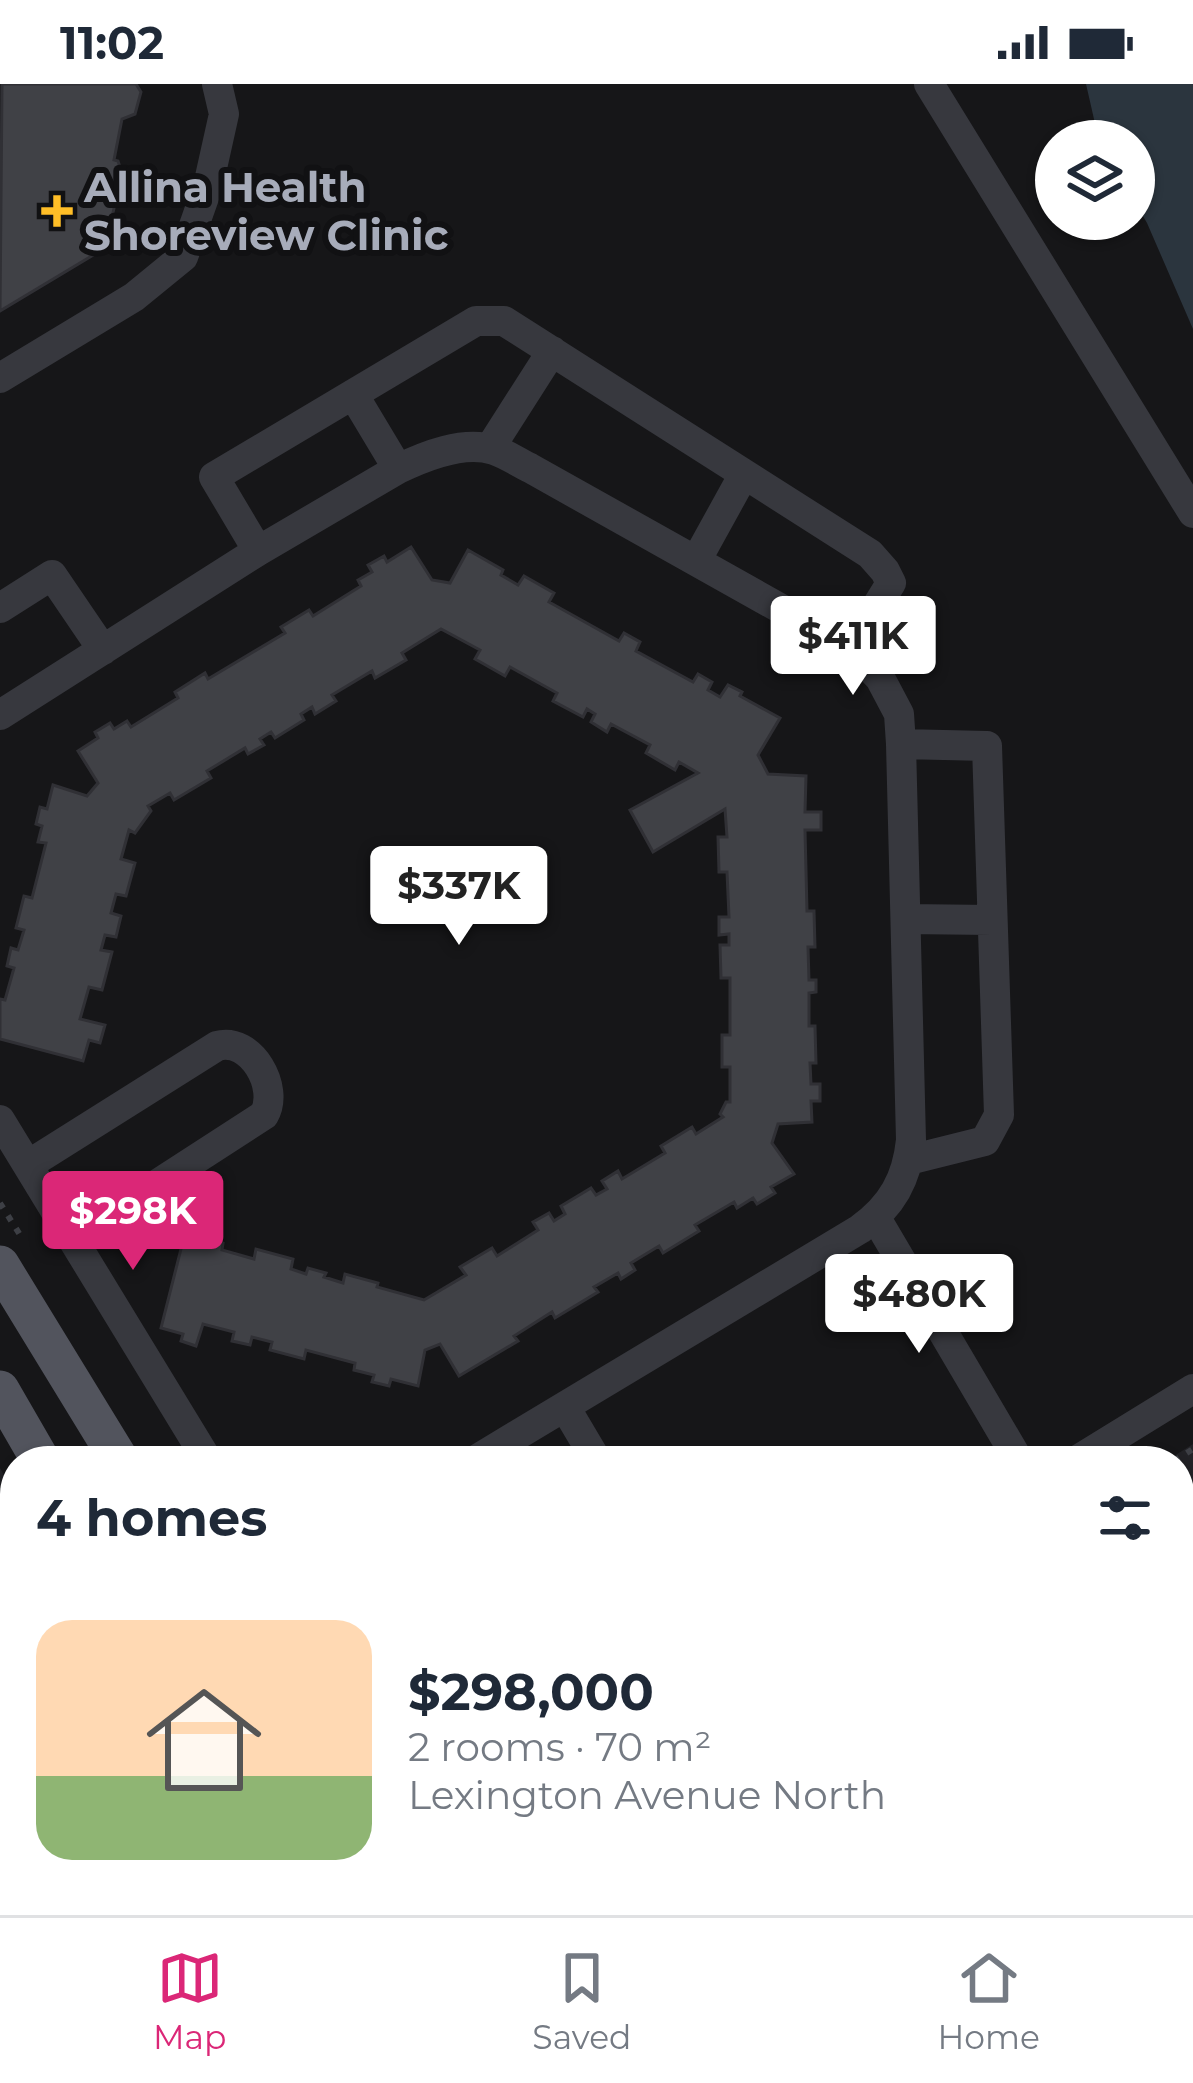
<!DOCTYPE html>
<html lang="en">
<head>
<meta charset="utf-8">
<style>
  :root { --surface:#fff; --page:#f6f6f7; --text:#1f2937; --muted:#747a83; --line:#e0e1e3; --accent:#db2777 }
  body { margin:0; font-family:Montserrat,sans-serif; background:var(--page); color:var(--text); height:100vh; display:flex; flex-direction:column; font-size:45px; white-space:nowrap }
  * { box-sizing:border-box; margin:0 }
  p { font-size:39px; color:var(--muted) }
  .icon { flex:none; width:66px; height:66px; fill:none; stroke:currentColor; stroke-width:2; stroke-linecap:round; stroke-linejoin:round }
  .map { position:relative; flex:1; overflow:hidden }
  .details { position:absolute; left:0px; top:1362px; width:1194px; height:471px; display:flex; flex-direction:column; background:var(--surface); border-radius:48px 48px 0 0; box-shadow:0 3px 9px #0004 }
  .details>* { flex:none }
  .buttons { position:absolute; left:1035px; top:36px; display:grid; gap:24px }
  .buttons a { display:grid; place-items:center; width:120px; height:120px; border-radius:50%; background:var(--surface); box-shadow:0 3px 9px #0004; font-size:60px }
  .price { position:absolute; translate:-50% -102px; padding:0 27px; border-radius:12px; background:#fff; color:#222; font-size:39px; line-height:78px; filter:drop-shadow(0 3px 6px #0008) }
  .price::after { content:''; position:absolute; left:50%; top:72px; width:36px; height:27px; margin-left:-18px; background:inherit; clip-path:polygon(0 0,100% 0,50% 100%) }
  .price.active { background:var(--accent); color:#fff }
  ul { padding:0; list-style:none }
  li { display:flex; align-items:center; gap:36px; height:300px; padding:0 36px }
  li span { display:grid; place-items:center; flex:none; width:336px; height:240px; border-radius:36px; color:#555 }
  li>.icon { margin-inline-start:auto }
  span .icon { width:144px; height:144px; fill:#fffc; stroke-width:1 }
  li b { font-size:51px }
  h2 { display:flex; justify-content:space-between; align-items:center; height:144px; padding:0 36px; font-size:51px }
  .status { display:flex; justify-content:space-between; align-items:center; height:84px; padding:0 60px; background:var(--surface); direction:ltr }
  .status svg { height:33px; fill:currentColor }
  .dock { display:flex; justify-content:space-around; align-items:center; height:168px; border-top:3px solid var(--line); background:var(--surface); font-size:33px; color:var(--muted) }
  .dock a { display:grid; justify-items:center; gap:6px }
  .dock .active { color:var(--accent) }
  .map>svg:first-child { display:block }
  .built { fill:#222226 }
  .water { fill:#2b353e }
  .building { fill:#404146; stroke:#303035; stroke-width:3 }
  .lines { fill:none; stroke-linecap:round; stroke-linejoin:round }
  .path { stroke:#3d3f45; stroke-width:6; stroke-dasharray:6 9; stroke-linecap:butt }
  .minor { stroke:#37383e; stroke-width:30 }
  .major { stroke:#52545d; stroke-width:39 }
  .poi-dot { fill:#ffbe27; stroke:#111113; stroke-width:4.5 }
  .labels { text-anchor:middle; dominant-baseline:central; stroke-width:12; stroke-linejoin:round; paint-order:stroke }
  .poi-label { font-size:42px; font-weight:bold; fill:#a7acba; stroke:#111113; text-anchor:start }
</style>
</head>
<body>
<div class="status"><b>11:02</b><svg viewBox="0 0 49 12"><path d="M0 12V9h3v3zM5 12V6h3v6zM10 12V3h3v9zM15 12V0h3v12zM26 1h20v11H26zM47 4h2v5h-2z"/></svg></div>
<div class="map">
<svg width="1193" height="1831" viewBox="0 0 1193 1831">
  <rect width="100%" height="100%" fill="#161618"/>
  <!-- built -->
  <path class="built" d="M1193 1360V1831H468L462 1821 466 1818H1179V1377H1166Z
    M0 1384 15 1411V1818H241L245 1831H0Z"/>
  <!-- water -->
  <path class="water" d="M1086 0H1193V245L1147 139 1134 117V57H1099Z"/>
  <!-- building -->
  <path class="building" d="M2 0H136L141 8 135 30 122 35 114 76 118 77 122 89 105 164 0 227Z
    M411 463 432 496 450 499 468 466 503 486 501 491 518 501 524 492 554 509 549 518 619 557 624 549 640 558 636 567 693 598 698 590 712 598 708 606 720 613 728 601 742 608 740 612 780 634 758 671 768 690 806 692 805 728H821V746H805L807 827H814L815 863H808L809 896H816V908L809 909V942H815L816 979H810L811 1000H820V1017H811L812 1038 778 1040 772 1059 794 1090 771 1103 775 1109 757 1120 753 1114 737 1124 734 1118 695 1141 699 1147 663 1169 659 1162 631 1179 635 1186 621 1195 618 1189 594 1203 598 1208 555 1234 552 1228 514 1252 518 1257 459 1292 440 1260 425 1266 418 1302 391 1295 389 1302 372 1298 374 1291 354 1286 355 1279 306 1266 304 1275 270 1266 272 1258 252 1253 250 1261 232 1257 234 1248 203 1240 196 1262 181 1257 183 1250 161 1244 185 1149 223 1159 222 1166 254 1175 256 1165 293 1175 291 1185 306 1190 308 1184 326 1189 324 1193 343 1199 345 1190 378 1199 377 1203 424 1216 466 1191 460 1183 492 1164 497 1172 538 1146 533 1138 549 1129 554 1137 565 1130 561 1122 591 1104 596 1111 607 1105 602 1097 618 1087 622 1095 665 1069 661 1062 692 1043 696 1050 723 1033 720 1030 726 1018H730V983H722V951H730V894H721L720 861H729V850L719 851V833H729L727 788H719L718 753H727L725 725 653 768 630 726 698 689 679 678 675 686 646 669 650 661 611 640 607 648 591 638 595 630 587 625 583 633 553 617 557 609 510 583 505 592 475 575 480 566 441 545 402 569 406 576 375 594 372 587 332 611 336 617 315 630 312 623 301 630 304 636 275 654 271 648 260 655 264 661 248 670 245 664 207 687 211 694 174 716 170 709 148 722 151 727 135 749 129 746 121 775 135 779 126 812 116 810 111 829 121 832 116 853 105 851 101 866 112 868 102 906 89 903 80 935 105 941 100 959 89 956 83 977 0 955V915L5 916 14 884 7 882 11 864 18 866 24 846 16 844 24 812 32 814 46 759 38 758 42 742 36 740 40 723 47 725 53 701 87 712 98 699 78 667 98 654 95 648 110 639 114 645 127 637 131 643 178 614 175 608 205 589 208 595 285 549 281 543 309 526 313 532 361 502 358 496 372 488 368 481 384 472 387 478Z
    M647 1818H901L909 1831H626Z"/>
  <g class="lines">
    <!-- path -->
    <path class="path" d="M0 1119 22 1154
      M1174 1377 1193 1365
      M251 1818 259 1831
      M454 1818 462 1831
      M472 1818V1831"/>
    <!-- minor -->
    <path class="minor" d="M929 0 1193 429
      M0 294 134 213 183 173 208 102 224 30 217 0
      M353 310 398 385
      M490 364 552 267
      M258 467 214 393 476 237H504L870 470 885 487 891 499 851 564
      M696 477 744 390
      M0 524 52 491 103 566
      M0 631 258 467 398 385C425 372 464 356 494 366 506 370 518 378 530 384L851 564 880 594 899 630 901 660 911 1056C907 1095 892 1122 860 1145L474 1377
      M901 660 987 662 999 1031 985 1057 909 1076
      M906 835 992 836
      M0 1036 208 1377
      M28 1081 217 962C251 952 280 1004 264 1031L74 1154
      M876 1134 1019 1377
      M565 1323 597 1377
      M1076 1377 1193 1305
      M0 1558 15 1583
      M28 1831 49 1818
      M336 1831 356 1818"/>
    <!-- major -->
    <path class="major" d="M0 1181 120 1377
      M0 1306 41 1377
      M309 1818 317 1831
      M388 1818 396 1831"/>
  </g>
  <!-- markers -->
  <path class="poi-dot" d="M51 109h12v12h12v12h-12v12h-12v-12h-12v-12h12z"/>
  <g class="labels">
    <!-- poi labels -->
    <g class="poi-label">
      <text x="84" y="103">Allina Health<tspan x="84" dy="48">Shoreview Clinic</tspan></text>
    </g>
  </g>
</svg>
<div class="buttons">
<a><svg class="icon" aria-label="layers" viewBox="0 0 24 24"><path d="M12 4l9 5-9 5-9-5zM3 14l9 5 9-5"/></svg></a>
</div>
<b class="price" style="left:853px;top:614px">$411K</b>
<b class="price" style="left:459px;top:864px">$337K</b>
<b class="price active" style="left:133px;top:1189px">$298K</b>
<b class="price" style="left:919px;top:1272px">$480K</b>
<section class="details">
<h2>4 homes<svg class="icon" aria-label="filters" viewBox="0 0 24 24"><path d="M4 7h16M4 17h16"/><circle cx="9" cy="7" r="2"/><circle cx="15" cy="17" r="2"/></svg></h2>
<ul>
<li><span style="background:linear-gradient(#ffd9b3 65%,#8fb573 0)"><svg class="icon" aria-label="home" viewBox="0 0 24 24"><path d="M3 11l9-7 9 7M6 9v11h12V9"/></svg></span><div><b>$298,000</b><p>2 rooms · 70 m²</p><p>Lexington Avenue North</p></div></li>
</ul>
</section>
</div>
<nav class="dock">
<a class="active"><svg class="icon" aria-label="map" viewBox="0 0 24 24"><path d="M3 6l6-2 6 2 6-2v14l-6 2-6-2-6 2zM9 4v14M15 6v14"/></svg>Map</a>
<a><svg class="icon" aria-label="saved" viewBox="0 0 24 24"><path d="M7 4h10v16l-5-4-5 4z"/></svg>Saved</a>
<a><svg class="icon" aria-label="home" viewBox="0 0 24 24"><path d="M3 11l9-7 9 7M6 9v11h12V9"/></svg>Home</a>
</nav>
</body>
</html>
